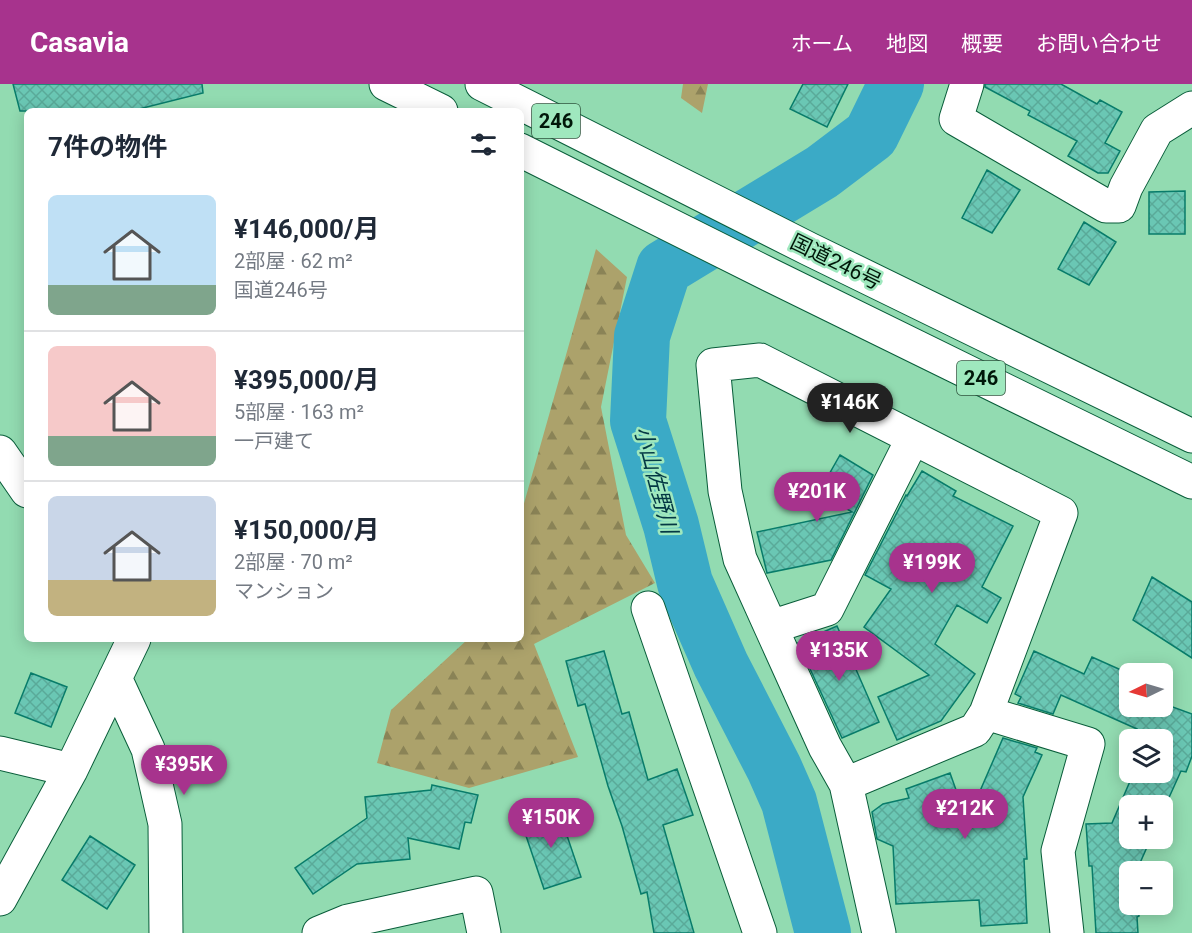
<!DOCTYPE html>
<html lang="ja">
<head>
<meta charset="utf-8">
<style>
  :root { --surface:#fff; --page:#f6f6f7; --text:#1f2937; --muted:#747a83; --line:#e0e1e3; --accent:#a7338d }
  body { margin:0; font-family:Roboto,"Noto Sans JP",sans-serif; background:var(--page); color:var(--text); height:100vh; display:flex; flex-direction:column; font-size:22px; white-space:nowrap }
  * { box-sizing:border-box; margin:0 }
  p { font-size:20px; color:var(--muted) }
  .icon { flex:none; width:33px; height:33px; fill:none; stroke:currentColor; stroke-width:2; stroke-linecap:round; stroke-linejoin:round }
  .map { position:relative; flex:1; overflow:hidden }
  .panel { position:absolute; left:24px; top:24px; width:500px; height:534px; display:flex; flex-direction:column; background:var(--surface); border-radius:9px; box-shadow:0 3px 15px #0003 }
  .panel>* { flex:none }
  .needle { width:39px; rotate:265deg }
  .buttons { position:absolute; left:1119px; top:579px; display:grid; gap:12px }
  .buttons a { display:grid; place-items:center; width:54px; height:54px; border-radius:9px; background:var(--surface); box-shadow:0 3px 15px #0003; font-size:30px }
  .price { position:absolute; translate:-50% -51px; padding:0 14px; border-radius:21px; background:var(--accent); color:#fff; font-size:20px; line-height:39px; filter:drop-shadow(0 2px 3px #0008) }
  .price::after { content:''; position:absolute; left:50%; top:36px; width:18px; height:14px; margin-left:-9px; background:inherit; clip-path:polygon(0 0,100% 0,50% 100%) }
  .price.on { background:#222; color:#fff }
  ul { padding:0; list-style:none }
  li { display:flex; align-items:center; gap:18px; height:150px; padding:0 24px }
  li+li { border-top:2px solid var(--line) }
  li span { display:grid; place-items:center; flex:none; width:168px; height:120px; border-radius:9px; color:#555 }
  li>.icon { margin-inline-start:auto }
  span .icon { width:72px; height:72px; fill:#fffc; stroke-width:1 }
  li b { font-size:26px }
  h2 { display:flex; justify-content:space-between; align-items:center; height:72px; padding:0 24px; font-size:26px }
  header { display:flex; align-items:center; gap:36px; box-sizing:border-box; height:84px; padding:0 30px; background:var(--accent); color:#fff }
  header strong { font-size:28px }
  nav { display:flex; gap:33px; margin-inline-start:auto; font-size:21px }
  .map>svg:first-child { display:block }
  .forest { fill:url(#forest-firs) }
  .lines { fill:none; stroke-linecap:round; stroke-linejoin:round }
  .river { stroke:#3baac6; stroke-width:56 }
  .building { fill:url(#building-cross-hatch); stroke:#087c6a; stroke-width:1.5 }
  .minor-casing { stroke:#095d3a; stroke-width:35 }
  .trunk-casing { stroke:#095d3a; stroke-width:35 }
  .minor { stroke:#fff; stroke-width:33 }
  .trunk { stroke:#fff; stroke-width:33 }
  .labels { text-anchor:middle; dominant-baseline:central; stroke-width:5; stroke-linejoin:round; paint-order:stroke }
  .shield { fill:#9fe8be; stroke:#30563f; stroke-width:1.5 }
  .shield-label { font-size:20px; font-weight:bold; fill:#001709 }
  .street-label { font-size:21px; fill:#001709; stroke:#9fe8be }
  .water-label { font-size:22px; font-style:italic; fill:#043844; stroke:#9fe8be }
</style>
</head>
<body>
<header>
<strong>Casavia</strong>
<nav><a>ホーム</a><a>地図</a><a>概要</a><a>お問い合わせ</a></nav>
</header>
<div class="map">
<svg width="1192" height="849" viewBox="0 0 1192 849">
  <defs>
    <pattern id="forest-firs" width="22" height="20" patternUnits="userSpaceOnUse" patternTransform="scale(1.5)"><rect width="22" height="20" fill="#aca26b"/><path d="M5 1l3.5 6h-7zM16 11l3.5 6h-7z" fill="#8a8356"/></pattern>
    <pattern id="building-cross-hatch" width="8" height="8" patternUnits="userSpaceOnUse" patternTransform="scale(1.5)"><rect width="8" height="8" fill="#6ac7b4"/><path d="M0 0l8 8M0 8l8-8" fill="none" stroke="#5aaa99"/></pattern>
  </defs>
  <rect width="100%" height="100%" fill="#92dbb1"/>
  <!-- forest -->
  <path class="forest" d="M683 0H708L702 29 681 14Z
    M596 165 627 193 601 323 626 451 655 499 534 560 578 673 469 704 377 679 391 626 468 555H520L521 430Z"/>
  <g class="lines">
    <!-- river -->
    <path class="river" d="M823 849 789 718 774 684 721 581 685 499 671 441 638 337 642 252 664 184 822 88 871 51 896 0"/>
  </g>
  <!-- building -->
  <path class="building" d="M13 0H202L203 9 131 27H20Z
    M803 0H848L827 43 790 25Z
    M985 0H1061L1097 20 1100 16 1122 28 1105 59 1120 67 1108 89H1098L1068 72 1077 57 1028 31 1030 27 985 3Z
    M987 86 1020 106 992 149 962 134Z
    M1185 107V150H1149V108Z
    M1084 138 1116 158 1089 201 1058 185Z
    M840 371 873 391 831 476 767 489 757 448 852 428 819 408Z
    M922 387 956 407 953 412 1013 442 982 503 1001 514 987 539 957 521 935 560 975 590 941 637 897 656 878 613 929 591 864 543 891 505 865 491 906 411 907 412Z
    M1152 493 1192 518V574L1133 536Z
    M837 542 879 638 842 654 798 559Z
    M604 567 622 630 629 628 648 696 677 685 693 731 663 741 694 849H654L647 808 641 810 622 742 608 702 585 620 578 622 566 577Z
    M1034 567 1084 590 1092 573 1130 590V622H1162V619L1192 630V672L1186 688 1181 687 1162 729V722H1130V754H1151L1136 788H1130V820H1138L1139 832 1137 833 1138 849H1096L1092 782H1089L1086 740 1112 739 1134 688H1162V656H1134L1137 645 1061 611 1053 630 1018 619 1021 613 1015 610Z
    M31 589 67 603 51 643 15 629Z
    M1003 654 1037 664 1035 668 1042 671 1023 713 1027 775H1024L1027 839 981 842 979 816 896 820 893 762 877 755 872 728 883 720 909 714 906 705 950 689 967 737Z
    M432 701 478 711 471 739 465 738 459 765 408 754 410 775 357 780 313 810 295 784 367 734 365 713 431 706Z
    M558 725 581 793 544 805 521 737Z
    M90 752 135 781 107 825 62 796Z"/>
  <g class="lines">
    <!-- minor casing -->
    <g class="minor-casing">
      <path id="minor" d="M967 0 956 35 1106 122H1119L1126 103 1157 46 1192 24
        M0 368 27 407
        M648 524 760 849
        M771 543 827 525 913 354
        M115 594 148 665 165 740 166 849
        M986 629 1088 660 1058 767 1067 849
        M0 669 71 686
        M846 700 975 646 986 629 1061 429 760 276 713 281 725 407 740 475 825 663 846 700 879 849
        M0 815 71 686 134 555
        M319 849 348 837 476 809 484 849"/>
    </g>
    <!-- trunk casing -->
    <g class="trunk-casing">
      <path id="trunk" d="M386 0 441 27
        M482 0 809 165 1192 352
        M520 66 770 191 1192 398"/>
    </g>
    <!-- minor -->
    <use href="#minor" class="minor"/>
    <!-- trunk -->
    <use href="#trunk" class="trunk"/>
  </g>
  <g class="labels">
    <!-- shield labels -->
    <g class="shield">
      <rect x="532" y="20" width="48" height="34" rx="4.5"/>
      <rect x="957" y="277" width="48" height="34" rx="4.5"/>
    </g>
    <g class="shield-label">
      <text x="556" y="37">246</text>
      <text x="981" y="294">246</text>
    </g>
    <!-- street labels -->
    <g class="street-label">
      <text transform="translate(836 178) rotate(26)">国道246号</text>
    </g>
    <!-- water labels -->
    <g class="water-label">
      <text transform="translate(656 396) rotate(75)">小山佐野川</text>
    </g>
  </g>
</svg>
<div class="buttons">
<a><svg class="needle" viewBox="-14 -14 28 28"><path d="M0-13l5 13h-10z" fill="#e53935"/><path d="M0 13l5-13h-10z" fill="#747a83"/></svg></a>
<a><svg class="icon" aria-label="layers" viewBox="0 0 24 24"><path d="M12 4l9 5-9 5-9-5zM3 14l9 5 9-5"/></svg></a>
<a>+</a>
<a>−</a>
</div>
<b class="price on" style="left:850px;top:350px">¥146K</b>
<b class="price" style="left:817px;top:439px">¥201K</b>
<b class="price" style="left:932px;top:510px">¥199K</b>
<b class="price" style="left:839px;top:598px">¥135K</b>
<b class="price" style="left:184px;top:712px">¥395K</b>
<b class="price" style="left:965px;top:756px">¥212K</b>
<b class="price" style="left:551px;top:765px">¥150K</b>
<section class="panel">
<h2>7件の物件<svg class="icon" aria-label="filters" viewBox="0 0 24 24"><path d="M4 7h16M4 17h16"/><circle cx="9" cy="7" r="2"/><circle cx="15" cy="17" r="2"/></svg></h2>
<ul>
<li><span style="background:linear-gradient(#bfe0f5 75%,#7fa58c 0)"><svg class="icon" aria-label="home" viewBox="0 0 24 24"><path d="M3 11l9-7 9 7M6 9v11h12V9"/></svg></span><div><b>¥146,000/月</b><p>2部屋 · 62 m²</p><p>国道246号</p></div></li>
<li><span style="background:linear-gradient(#f6c9c9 75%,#7fa58c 0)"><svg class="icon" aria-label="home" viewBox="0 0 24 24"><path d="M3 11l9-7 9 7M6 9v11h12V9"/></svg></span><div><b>¥395,000/月</b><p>5部屋 · 163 m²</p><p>一戸建て</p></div></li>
<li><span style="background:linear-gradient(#c9d6e8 70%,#c2b280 0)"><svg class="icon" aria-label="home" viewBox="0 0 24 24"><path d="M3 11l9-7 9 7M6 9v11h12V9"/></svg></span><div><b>¥150,000/月</b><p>2部屋 · 70 m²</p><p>マンション</p></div></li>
</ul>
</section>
</div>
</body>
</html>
